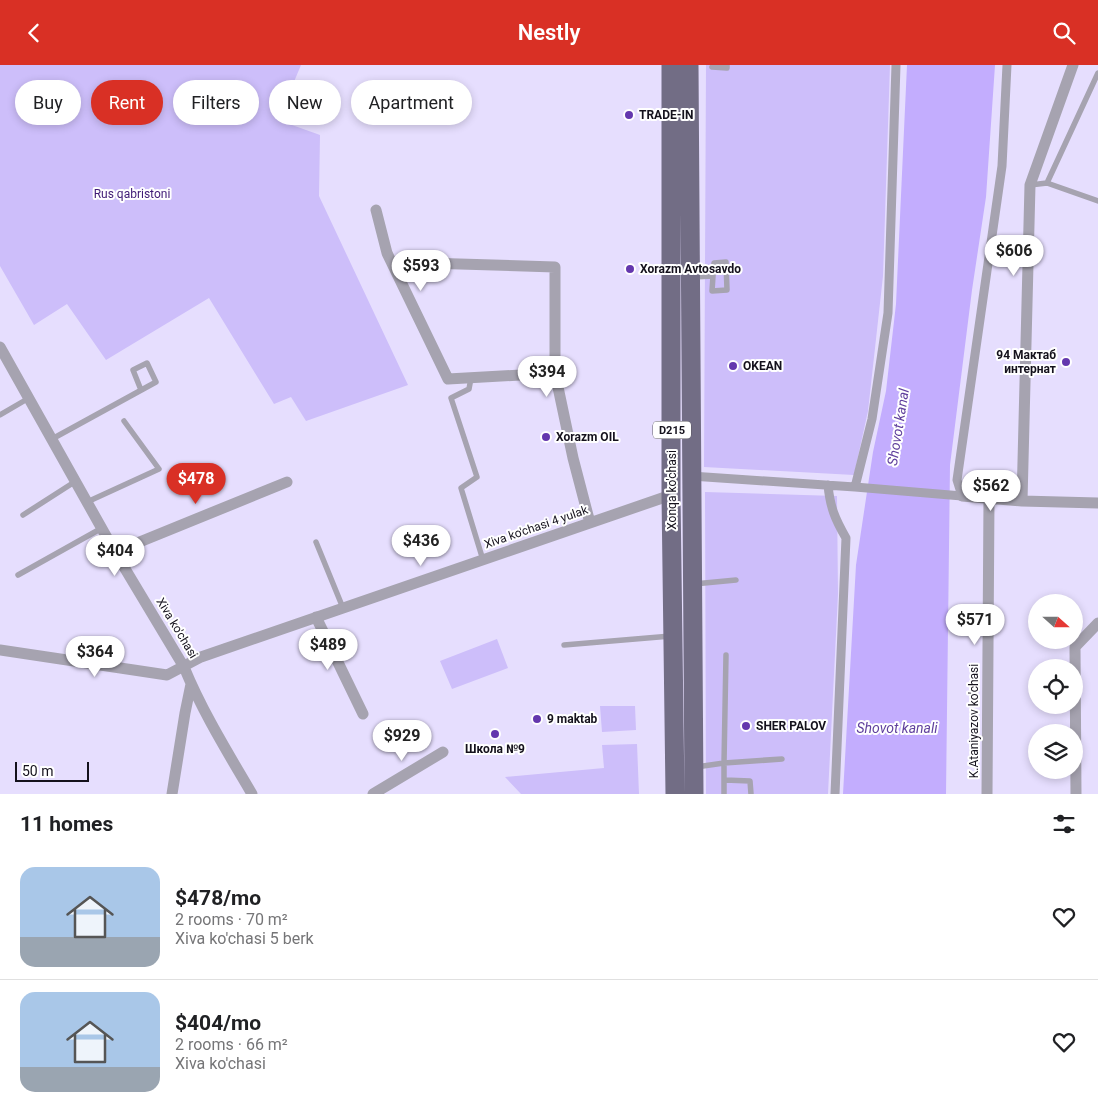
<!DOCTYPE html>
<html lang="en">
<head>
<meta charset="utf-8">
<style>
  :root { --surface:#fff; --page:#f2f2f2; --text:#202124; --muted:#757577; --line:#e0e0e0; --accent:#d93025 }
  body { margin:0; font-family:Roboto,sans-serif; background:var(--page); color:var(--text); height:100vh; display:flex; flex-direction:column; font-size:19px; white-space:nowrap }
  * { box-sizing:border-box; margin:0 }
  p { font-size:16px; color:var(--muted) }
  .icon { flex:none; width:28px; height:28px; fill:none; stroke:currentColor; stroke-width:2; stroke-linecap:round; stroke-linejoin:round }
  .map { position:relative; height:729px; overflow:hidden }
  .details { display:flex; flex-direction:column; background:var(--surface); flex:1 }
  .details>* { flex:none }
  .guide { position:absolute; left:15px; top:15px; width:500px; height:45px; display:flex; gap:10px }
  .needle { width:32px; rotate:111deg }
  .buttons { position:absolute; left:1028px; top:529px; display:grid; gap:10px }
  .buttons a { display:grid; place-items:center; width:55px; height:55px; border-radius:50%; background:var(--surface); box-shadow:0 2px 8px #0003; font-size:25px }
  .scale { position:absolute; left:15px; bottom:12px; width:74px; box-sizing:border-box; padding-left:5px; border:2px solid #14111c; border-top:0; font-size:14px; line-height:18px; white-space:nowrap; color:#14111c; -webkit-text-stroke:4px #fff; paint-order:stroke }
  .price { position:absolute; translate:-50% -42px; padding:0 11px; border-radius:18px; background:#fff; color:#222; font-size:16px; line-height:32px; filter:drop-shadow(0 1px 2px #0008) }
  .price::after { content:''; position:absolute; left:50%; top:30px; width:15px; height:11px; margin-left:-8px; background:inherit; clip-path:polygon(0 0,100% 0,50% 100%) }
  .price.on { background:var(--accent); color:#fff }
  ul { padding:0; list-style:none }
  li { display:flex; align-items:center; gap:15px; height:125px; padding:0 20px }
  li+li { border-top:1px solid var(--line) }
  li span { display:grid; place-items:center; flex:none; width:140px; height:100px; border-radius:15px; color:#555 }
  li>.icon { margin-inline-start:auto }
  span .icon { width:60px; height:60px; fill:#fffc; stroke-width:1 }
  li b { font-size:21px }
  h2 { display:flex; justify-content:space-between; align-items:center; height:60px; padding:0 20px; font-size:21px }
  .tag { padding:0 18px; border-radius:22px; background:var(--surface); box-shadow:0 2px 8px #0003; font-size:18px; line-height:45px }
  .tag.on { background:var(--accent); color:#fff }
  header { display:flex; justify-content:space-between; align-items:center; height:65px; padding:0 20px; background:var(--accent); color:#fff; font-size:22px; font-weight:600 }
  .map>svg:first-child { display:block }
  .green { fill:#cdbefa }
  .water { fill:#c3adfe }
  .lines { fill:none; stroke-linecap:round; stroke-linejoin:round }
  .service { stroke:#a6a3b0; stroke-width:5.5 }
  .pedestrian { stroke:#a6a3b0; stroke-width:9 }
  .minor { stroke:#a6a3b0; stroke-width:11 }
  .primary { stroke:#726d85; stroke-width:19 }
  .poi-dot { fill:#6437ae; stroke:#fff; stroke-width:2 }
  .labels { text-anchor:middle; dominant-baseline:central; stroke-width:4; stroke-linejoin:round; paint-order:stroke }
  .shield { fill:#fff; stroke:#5a5860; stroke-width:1 }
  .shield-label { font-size:11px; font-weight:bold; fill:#14111c }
  .poi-label { font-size:12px; font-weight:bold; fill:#14111c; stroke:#fff; text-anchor:start }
  .park-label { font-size:12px; fill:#3f1a75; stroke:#fff }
  .street-label { font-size:12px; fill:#14111c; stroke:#fff }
  .water-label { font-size:14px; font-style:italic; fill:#60409d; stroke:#fff }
</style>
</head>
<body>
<header><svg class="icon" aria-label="back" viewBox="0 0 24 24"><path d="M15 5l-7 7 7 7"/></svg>Nestly<svg class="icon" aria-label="search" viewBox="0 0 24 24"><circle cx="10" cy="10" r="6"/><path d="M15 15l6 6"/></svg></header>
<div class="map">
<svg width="1098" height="729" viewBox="0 0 1098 729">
  <rect width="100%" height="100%" fill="#e6defe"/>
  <!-- green -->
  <path class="green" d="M0 0H301L278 55 320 70 319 131 408 320 306 356 291 332 274 339 209 233 106 295 67 239 34 260 0 201Z
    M706 0H890L883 211 868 346 854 410 704 402Z
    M705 427 837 431 838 529 828 729H706Z
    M497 574 508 603 452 624 440 596Z
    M600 641H635L636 665 602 667Z
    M637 679 639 729H521L505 712 604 703 602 680Z"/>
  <!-- water -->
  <path class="water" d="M907 0H995L986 132 972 225 950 400 946 729H843L856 500 873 387 886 326 896 239Z"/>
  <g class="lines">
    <!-- service -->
    <path class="service" d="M713 0 712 2 727 3V0
      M1047 118 1098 8
      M1030 120 1047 118 1098 136
      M693 212 713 211 712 226 727 225 726 197 714 198 713 211
      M471 313 469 324 451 333 477 412 461 423 483 495
      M0 350 29 333
      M52 374 156 317 147 298 133 305 141 325
      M87 437 159 404 124 356
      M23 450 76 416
      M316 477 343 543
      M18 510 102 463
      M694 519 736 515
      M564 580 671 571
      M726 590 724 698 782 694
      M696 702 724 698V729
      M725 715 750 716 751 729"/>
    <!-- pedestrian -->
    <path class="pedestrian" d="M691 411 855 422 962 431 957 415 1002 101 1007 0
      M828 420C830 442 835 454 846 473L835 729
      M855 422 872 354 888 248 896 0"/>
    <!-- minor -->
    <path class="minor" d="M376 145 387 188 448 314 555 308
      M392 197 555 202V308L573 393 590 458
      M0 282 115 487 184 602C202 646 228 688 252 729
      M962 431 1022 436 1098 438
      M1022 436 1030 120 1073 0
      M115 487 287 417
      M316 552 363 649
      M0 585 167 610 201 592 671 430
      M172 729 185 648 191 619
      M373 729 443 687
      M987 729 989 434
      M1076 729 1075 582 1098 558"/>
    <!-- primary -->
    <path class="primary" d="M671 0V430L675 729
      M689 0 694 729"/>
  </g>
  <!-- markers -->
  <g class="poi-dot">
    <circle cx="629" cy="50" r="5"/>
    <circle cx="630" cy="204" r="5"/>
    <circle cx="1066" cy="297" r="5"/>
    <circle cx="733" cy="301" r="5"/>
    <circle cx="546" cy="372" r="5"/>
    <circle cx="537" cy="654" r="5"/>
    <circle cx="746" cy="661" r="5"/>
    <circle cx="495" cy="669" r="5"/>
  </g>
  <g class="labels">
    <!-- shield labels -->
    <rect class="shield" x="653" y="356.5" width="38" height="17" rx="4"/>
    <g class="shield-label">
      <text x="672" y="365">D215</text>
    </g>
    <!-- poi labels -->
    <g class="poi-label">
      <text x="639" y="50">TRADE-IN</text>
      <text x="640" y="204">Xorazm Avtosavdo</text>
      <text x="1056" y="290" text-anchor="end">94 Мактаб<tspan x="1056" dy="14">интернат</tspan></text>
      <text x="743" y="301">OKEAN</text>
      <text x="556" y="372">Xorazm OIL</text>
      <text x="547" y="654">9 maktab</text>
      <text x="756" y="661">SHER PALOV</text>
      <text x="495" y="684" text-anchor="middle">Школа №9</text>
    </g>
    <!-- park labels -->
    <g class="park-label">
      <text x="132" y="129">Rus qabristoni</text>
    </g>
    <!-- street labels -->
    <g class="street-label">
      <text transform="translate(672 425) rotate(-90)">Xonqa ko'chasi</text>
      <text transform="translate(536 462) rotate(-19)">Xiva ko'chasi 4 yulak</text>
      <text transform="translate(177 563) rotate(59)">Xiva ko'chasi</text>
      <text transform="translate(974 656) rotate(-90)">K.Ataniyazov ko'chasi</text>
    </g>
    <!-- water labels -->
    <g class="water-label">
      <text transform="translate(898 362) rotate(-81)">Shovot kanal</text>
      <text x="897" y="663">Shovot kanali</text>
    </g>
  </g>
</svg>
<div class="buttons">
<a><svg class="needle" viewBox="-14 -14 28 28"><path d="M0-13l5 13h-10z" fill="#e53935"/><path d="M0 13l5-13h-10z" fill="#757577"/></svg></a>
<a><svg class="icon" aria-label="locate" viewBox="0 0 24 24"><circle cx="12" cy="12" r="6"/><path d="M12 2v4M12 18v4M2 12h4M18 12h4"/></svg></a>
<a><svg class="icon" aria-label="layers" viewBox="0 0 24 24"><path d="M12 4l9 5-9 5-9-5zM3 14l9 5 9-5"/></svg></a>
</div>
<div class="scale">50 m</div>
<b class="price" style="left:1014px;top:212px">$606</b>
<b class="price" style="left:421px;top:227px">$593</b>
<b class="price" style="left:547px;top:333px">$394</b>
<b class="price on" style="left:196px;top:440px">$478</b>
<b class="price" style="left:991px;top:447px">$562</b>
<b class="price" style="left:421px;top:502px">$436</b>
<b class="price" style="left:115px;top:512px">$404</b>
<b class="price" style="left:975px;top:581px">$571</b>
<b class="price" style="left:328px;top:606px">$489</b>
<b class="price" style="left:95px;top:613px">$364</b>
<b class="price" style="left:402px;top:697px">$929</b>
<div class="guide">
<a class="tag">Buy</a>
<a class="tag on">Rent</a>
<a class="tag">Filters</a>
<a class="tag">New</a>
<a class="tag">Apartment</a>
</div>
</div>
<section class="details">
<h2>11 homes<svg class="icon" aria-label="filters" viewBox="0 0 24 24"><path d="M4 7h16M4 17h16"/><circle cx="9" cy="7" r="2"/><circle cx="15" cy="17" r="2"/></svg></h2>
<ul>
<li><span style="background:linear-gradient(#a9c7e8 70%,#9aa5b1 0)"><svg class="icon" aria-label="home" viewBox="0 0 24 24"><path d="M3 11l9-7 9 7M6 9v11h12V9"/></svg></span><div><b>$478/mo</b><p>2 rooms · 70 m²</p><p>Xiva ko'chasi 5 berk</p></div><svg class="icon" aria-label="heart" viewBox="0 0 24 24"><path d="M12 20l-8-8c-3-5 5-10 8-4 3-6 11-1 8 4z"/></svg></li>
<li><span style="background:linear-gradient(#a9c7e8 75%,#9aa5b1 0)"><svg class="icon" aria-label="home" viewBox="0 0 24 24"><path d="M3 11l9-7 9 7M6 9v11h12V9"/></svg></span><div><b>$404/mo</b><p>2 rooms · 66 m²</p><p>Xiva ko'chasi</p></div><svg class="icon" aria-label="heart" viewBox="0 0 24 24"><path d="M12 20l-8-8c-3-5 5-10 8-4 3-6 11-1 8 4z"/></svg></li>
</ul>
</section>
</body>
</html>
